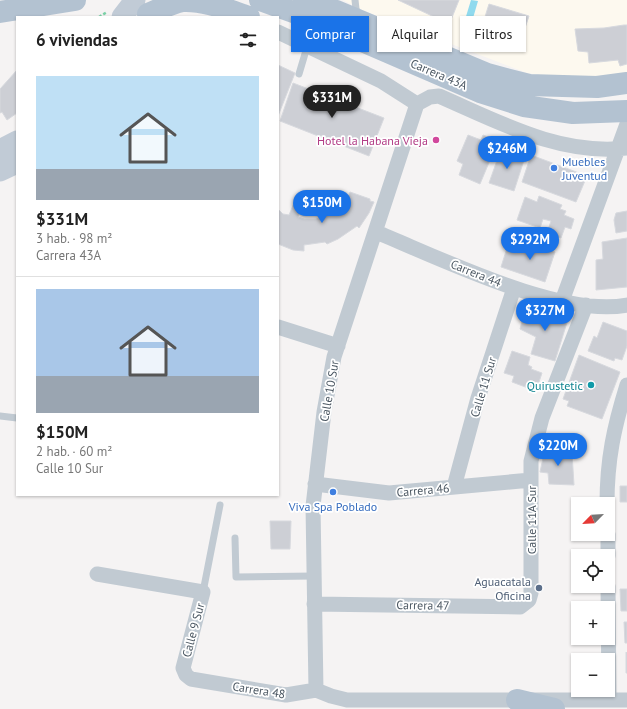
<!DOCTYPE html>
<html lang="es">
<head>
<meta charset="utf-8">
<style>
  :root { --surface:#fff; --page:#f6f6f6; --text:#222; --muted:#767676; --line:#e0e0e0; --accent:#1a73e8 }
  body { margin:0; font-family:"PT Sans",sans-serif; background:var(--page); color:var(--text); height:100vh; display:flex; flex-direction:column; font-size:15px; white-space:nowrap }
  * { box-sizing:border-box; margin:0 }
  p { font-size:13px; color:var(--muted) }
  .icon { flex:none; width:22px; height:22px; fill:none; stroke:currentColor; stroke-width:2; stroke-linecap:round; stroke-linejoin:round }
  .map { position:relative; flex:1; overflow:hidden }
  .sheet { position:absolute; left:16px; top:16px; width:263px; height:480px; display:flex; flex-direction:column; background:var(--surface); border-radius:0px; box-shadow:0 1px 3px #0004 }
  .sheet>* { flex:none }
  .hud { position:absolute; left:291px; top:16px; width:276px; height:36px; display:flex; gap:8px }
  .needle { width:26px; rotate:246deg }
  .tools { position:absolute; left:571px; top:497px; display:grid; gap:8px }
  .tools a { display:grid; place-items:center; width:44px; height:44px; border-radius:0px; background:var(--surface); box-shadow:0 1px 3px #0004; font-size:20px }
  .price { position:absolute; translate:-50% -34px; padding:0 9px; border-radius:14px; background:var(--accent); color:#fff; font-size:13px; line-height:26px; filter:drop-shadow(0 1px 2px #0008) }
  .price::after { content:''; position:absolute; left:50%; top:24px; width:12px; height:9px; margin-left:-6px; background:inherit; clip-path:polygon(0 0,100% 0,50% 100%) }
  .price.current { background:#222; color:#fff }
  ul { padding:0; list-style:none }
  li { display:grid; align-content:center; gap:8px; height:212px; padding:0 20px }
  li+li { border-top:1px solid var(--line) }
  li span { display:grid; place-items:center; height:124px; border-radius:0px; color:#555 }
  li>.icon { margin-inline-start:auto }
  span .icon { width:72px; height:72px; fill:#fffc; stroke-width:1 }
  li b { font-size:17px }
  h2 { display:flex; justify-content:space-between; align-items:center; height:48px; padding:0 20px; font-size:17px }
  .pill { padding:0 14px; border-radius:0px; background:var(--surface); box-shadow:0 1px 3px #0004; font-size:14px; line-height:36px }
  .pill.current { background:var(--accent); color:#fff }
  .map>svg:first-child { display:block }
  .commercial { fill:#fdf9ef }
  .water { fill:#90daee }
  .building { fill:#cdcfd5; stroke:#d7d9de }
  .lines { fill:none; stroke-linecap:round; stroke-linejoin:round }
  .path { stroke:#7ad0a6; stroke-width:2.5; stroke-dasharray:3 2; stroke-linecap:butt }
  .lane { stroke:#c1cad2; stroke-width:7 }
  .street { stroke:#c1cad2; stroke-width:15 }
  .secondary { stroke:#c1cbd6; stroke-width:21 }
  .primary { stroke:#b3c2d1; stroke-width:22 }
  .hotel-dot { fill:#d1479c; stroke:#fff; stroke-width:1.5 }
  .shop-dot { fill:#3f7fe0; stroke:#fff; stroke-width:1.5 }
  .culture-dot { fill:#0f9aa8; stroke:#fff; stroke-width:1.5 }
  .service-dot { fill:#5c6f8a; stroke:#fff; stroke-width:1.5 }
  .labels { text-anchor:middle; dominant-baseline:central; stroke-width:3.5; stroke-linejoin:round; paint-order:stroke }
  .street-label { font-size:12px; fill:#4a5661; stroke:#fff }
  .hotel-label { font-size:12px; fill:#b23c85; stroke:#fff; text-anchor:end }
  .shop-label { font-size:12px; fill:#366cbe; stroke:#fff; text-anchor:start }
  .culture-label { font-size:12px; fill:#0d838f; stroke:#fff; text-anchor:end }
  .service-label { font-size:12px; fill:#4e5e75; stroke:#fff; text-anchor:end }
</style>
</head>
<body>
<div class="map">
<svg width="627" height="709" viewBox="0 0 627 709">
  <rect width="100%" height="100%" fill="#f5f3f3"/>
  <!-- commercial -->
  <path class="commercial" d="M343 0H627V77L572 80 527 73 362 10Z"/>
  <!-- water -->
  <path class="water" d="M471 0 478 1 471 25 464 23Z
    M509 237 522 241 520 249 507 245Z"/>
  <!-- building -->
  <path class="building" d="M398 0H459L451 20 447 18 445 22Z
    M489 4 529 16 519 46 479 35 480 33 472 30 476 19 484 20Z
    M624 25H627V64L620 66 618 60 589 63 588 52 578 51 575 29 604 28Z
    M278 65 295 73 278 116Z
    M17 70V113L7 120 2 112 0 113V89Z
    M293 83 384 118 369 156 280 121Z
    M468 135 481 140 483 135 498 141 480 184 459 175 463 164 457 161Z
    M501 149 525 157 514 191 489 183Z
    M531 155 587 176 576 202 522 182Z
    M350 192 370 199V201L374 202 369 213 359 228 357 226 338 239 327 244 325 242 304 245V251L293 250 278 244V209L283 214 289 215 294 203 302 205 298 217 304 219H316L326 216 346 202Z
    M539 196 562 205 560 209 566 211 564 215 574 219 571 229 565 227 561 238 547 233 551 221 543 219 540 228 517 220 525 197 537 202Z
    M627 211V231L616 233 614 220 616 213Z
    M627 238V287L596 290V260L603 259 602 242Z
    M525 242 555 252 545 282 501 267 507 248 521 253Z
    M525 310 543 315 544 311 558 316 559 313 569 316 555 361 531 354 536 337 520 329Z
    M603 322 627 331V346L622 360 615 358 614 361 588 351 594 336 597 338Z
    M512 351 530 357 528 365 532 367 531 369 542 373 536 391 512 382 514 376 504 373Z
    M579 355 620 372 602 419 567 406 569 401 563 399Z
    M545 449 572 453 574 485 549 484 548 473 540 472Z
    M620 486H627V502H620Z
    M270 521H291L290 549H271Z
    M620 589H627V611H621Z
    M624 622H627V643H625Z
    M626 652 627 653V673H626Z"/>
  <g class="lines">
    <!-- path -->
    <path class="path" d="M99 17 107 12"/>
    <!-- lane -->
    <path class="lane" d="M355 0 356 9 359 15
      M299 74 307 47
      M0 416 17 418
      M235 538 236 577 313 576
      M203 592 220 505"/>
    <!-- street -->
    <path class="street" d="M278 32 381 81 417 104
      M417 104 430 97 439 96C499 122 560 156 627 148
      M376 232C440 258 560 318 627 305
      M562 301 627 124
      M278 327 338 346
      M315 484 389 493 531 480
      M454 487 478 398 514 288
      M607 504C607 459 614 427 627 385
      M608 534V556
      M97 574 203 592 183 668 186 675 191 679 286 695 316 690 331 696 347 700H627
      M608 586 609 700
      M314 604 520 607 529 600 531 593V461L542 418 586 305
      M316 690 313 506 324 412 334 357 417 104"/>
    <!-- secondary -->
    <path class="secondary" d="M122 17 135 0
      M0 150 17 141
      M0 171 17 163"/>
    <!-- primary -->
    <path class="primary" d="M260 0 304 16 480 92 524 106 573 113 627 111
      M304 0 336 11 487 74 529 85 597 87 627 83
      M0 12 75 0
      M148 14C160 9 172 3 183 1 205 0 228 10 249 17
      M517 700 554 709"/>
  </g>
  <!-- markers -->
  <circle class="hotel-dot" cx="436" cy="140" r="4"/>
  <g class="shop-dot">
    <circle cx="554" cy="168" r="4"/>
    <circle cx="333" cy="492" r="4"/>
  </g>
  <circle class="culture-dot" cx="591" cy="385" r="4"/>
  <circle class="service-dot" cx="539" cy="588" r="4"/>
  <g class="labels">
    <!-- street labels -->
    <g class="street-label">
      <text transform="translate(439 74) rotate(23)">Carrera 43A</text>
      <text transform="translate(476 273) rotate(22)">Carrera 44</text>
      <text transform="translate(483 387) rotate(-73)">Calle 11 Sur</text>
      <text transform="translate(329 391) rotate(-80)">Calle 10 Sur</text>
      <text transform="translate(423 490) rotate(-5)">Carrera 46</text>
      <text transform="translate(531 520) rotate(-90)">Calle 11A Sur</text>
      <text transform="translate(423 605) rotate(1)">Carrera 47</text>
      <text transform="translate(193 630) rotate(-75)">Calle 9 Sur</text>
      <text transform="translate(259 690) rotate(9)">Carrera 48</text>
    </g>
    <!-- hotel labels -->
    <g class="hotel-label">
      <text x="428" y="140">Hotel la Habana Vieja</text>
    </g>
    <!-- shop labels -->
    <g class="shop-label">
      <text x="562" y="161">Muebles<tspan x="562" dy="14">Juventud</tspan></text>
      <text x="333" y="506" text-anchor="middle">Viva Spa Poblado</text>
    </g>
    <!-- culture labels -->
    <g class="culture-label">
      <text x="583" y="385">Quirustetic</text>
    </g>
    <!-- service labels -->
    <g class="service-label">
      <text x="531" y="581">Aguacatala<tspan x="531" dy="14">Oficina</tspan></text>
    </g>
  </g>
</svg>
<div class="tools">
<a><svg class="needle" viewBox="-14 -14 28 28"><path d="M0-13l5 13h-10z" fill="#e53935"/><path d="M0 13l5-13h-10z" fill="#767676"/></svg></a>
<a><svg class="icon" aria-label="locate" viewBox="0 0 24 24"><circle cx="12" cy="12" r="6"/><path d="M12 2v4M12 18v4M2 12h4M18 12h4"/></svg></a>
<a>+</a>
<a>−</a>
</div>
<b class="price current" style="left:332px;top:119px">$331M</b>
<b class="price" style="left:507px;top:170px">$246M</b>
<b class="price" style="left:322px;top:224px">$150M</b>
<b class="price" style="left:530px;top:261px">$292M</b>
<b class="price" style="left:545px;top:332px">$327M</b>
<b class="price" style="left:558px;top:467px">$220M</b>
<div class="hud">
<a class="pill current">Comprar</a>
<a class="pill">Alquilar</a>
<a class="pill">Filtros</a>
</div>
<section class="sheet">
<h2>6 viviendas<svg class="icon" aria-label="filters" viewBox="0 0 24 24"><path d="M4 7h16M4 17h16"/><circle cx="9" cy="7" r="2"/><circle cx="15" cy="17" r="2"/></svg></h2>
<ul>
<li><span style="background:linear-gradient(#bfe0f5 75%,#9aa5b1 0)"><svg class="icon" aria-label="home" viewBox="0 0 24 24"><path d="M3 11l9-7 9 7M6 9v11h12V9"/></svg></span><div><b>$331M</b><p>3 hab. · 98 m²</p><p>Carrera 43A</p></div></li>
<li><span style="background:linear-gradient(#a9c7e8 70%,#9aa5b1 0)"><svg class="icon" aria-label="home" viewBox="0 0 24 24"><path d="M3 11l9-7 9 7M6 9v11h12V9"/></svg></span><div><b>$150M</b><p>2 hab. · 60 m²</p><p>Calle 10 Sur</p></div></li>
</ul>
</section>
</div>
</body>
</html>
